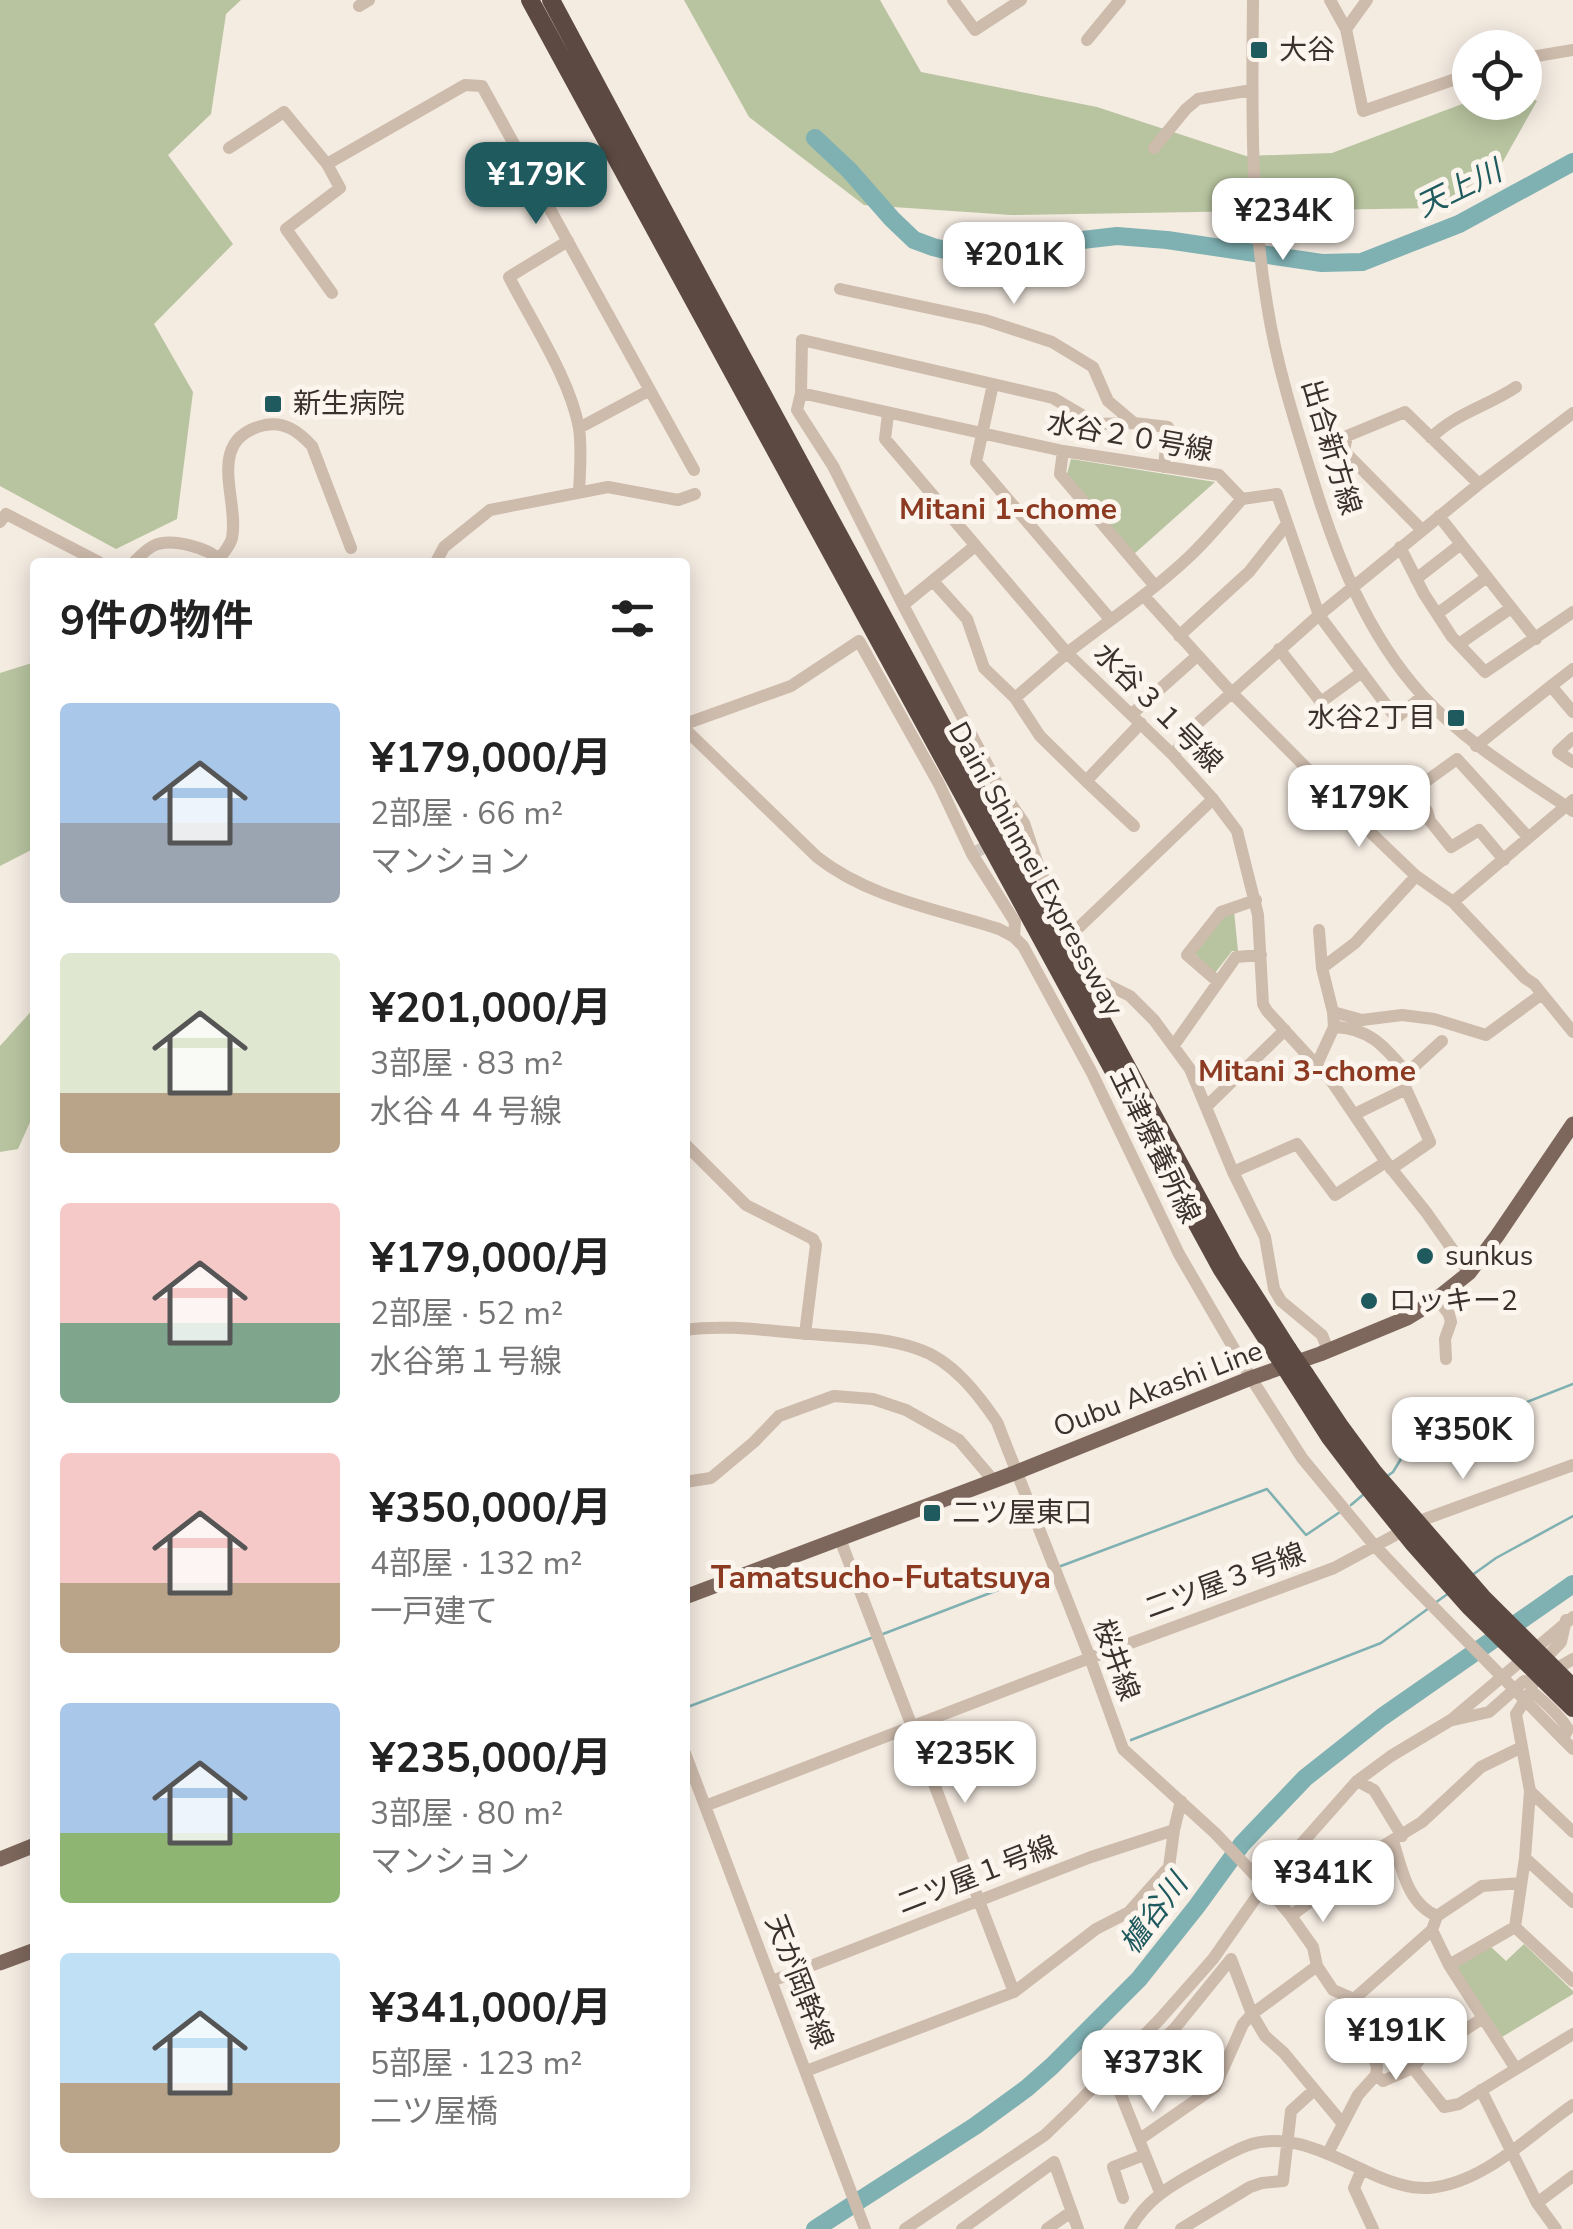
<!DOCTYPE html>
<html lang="ja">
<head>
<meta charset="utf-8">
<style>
  :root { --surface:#fff; --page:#f6f6f6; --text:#222; --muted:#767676; --accent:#1f5a5e }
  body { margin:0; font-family:"Nunito Sans","Noto Sans JP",sans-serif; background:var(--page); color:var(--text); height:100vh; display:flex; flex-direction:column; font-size:38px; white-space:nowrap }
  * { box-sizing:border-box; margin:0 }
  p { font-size:32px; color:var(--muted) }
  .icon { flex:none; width:55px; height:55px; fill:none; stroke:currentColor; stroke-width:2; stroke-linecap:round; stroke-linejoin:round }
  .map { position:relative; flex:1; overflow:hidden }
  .side { position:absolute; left:30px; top:558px; width:660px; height:1640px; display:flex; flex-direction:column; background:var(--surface); border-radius:10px; box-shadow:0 5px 25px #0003 }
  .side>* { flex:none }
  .controls { position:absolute; left:1452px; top:30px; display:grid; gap:20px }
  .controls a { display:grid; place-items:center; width:90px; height:90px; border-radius:50%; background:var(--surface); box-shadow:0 5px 25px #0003; font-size:50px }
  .price { position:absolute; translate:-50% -85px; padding:0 22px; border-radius:20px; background:#fff; color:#222; font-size:32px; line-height:65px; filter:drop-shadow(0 2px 5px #0008) }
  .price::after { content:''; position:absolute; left:50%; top:60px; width:30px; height:22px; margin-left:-15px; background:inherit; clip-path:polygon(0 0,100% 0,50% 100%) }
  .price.current { background:var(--accent); color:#fff }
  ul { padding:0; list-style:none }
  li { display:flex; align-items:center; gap:30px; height:250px; padding:0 30px }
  li span { display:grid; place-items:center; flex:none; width:280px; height:200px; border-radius:10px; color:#555 }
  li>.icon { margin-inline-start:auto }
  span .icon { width:120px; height:120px; fill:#fffc; stroke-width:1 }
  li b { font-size:42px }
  h2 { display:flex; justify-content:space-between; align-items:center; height:120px; padding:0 30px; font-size:42px }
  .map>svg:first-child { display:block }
  .green { fill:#b8c4a0 }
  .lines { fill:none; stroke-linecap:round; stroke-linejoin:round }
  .stream { stroke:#7fb0b2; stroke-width:2.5 }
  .river { stroke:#7fb0b2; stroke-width:18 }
  .minor-tunnel { stroke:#cfc6bd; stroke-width:12; stroke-dasharray:12 6; stroke-linecap:butt }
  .minor { stroke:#cdbbac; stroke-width:12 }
  .major { stroke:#7d675c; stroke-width:15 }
  .highway { stroke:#5c4a42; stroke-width:18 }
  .minor-bridge { stroke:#cdbbac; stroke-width:12 }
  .highway-bridge { stroke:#5c4a42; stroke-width:18 }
  .poi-dot { fill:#1f5a5e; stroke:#fbf5ee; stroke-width:4 }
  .labels { text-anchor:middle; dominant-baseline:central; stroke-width:10; stroke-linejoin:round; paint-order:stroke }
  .poi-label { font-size:28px; fill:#3b302b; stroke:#fbf5ee; text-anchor:start }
  .street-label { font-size:28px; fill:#3b302b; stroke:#fbf5ee }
  .water-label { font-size:30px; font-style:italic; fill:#1f5a5e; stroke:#fbf5ee }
  .neighbourhood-label { font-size:30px; font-weight:bold; fill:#8c3b22; stroke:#fbf5ee }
  .quarter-label { font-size:32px; font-weight:bold; fill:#8c3b22; stroke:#fbf5ee }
</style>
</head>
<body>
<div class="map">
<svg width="1573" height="2229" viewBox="0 0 1573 2229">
  <rect width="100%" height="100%" fill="#f4ebe1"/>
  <!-- green -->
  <path class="green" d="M0 0H241L226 14 211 114 168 155 233 244 154 324 193 392 177 519 116 549 0 486Z
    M684 0H880L921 72 1097 107 1246 156 1332 153 1470 101 1525 102V93L1537 101 1501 165 1437 208 1011 215 864 205 749 117Z
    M1071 459 1215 482 1134 554 1067 474Z
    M35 662V848L0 866V673Z
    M1234 911 1238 951H1232L1215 973 1193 952 1223 917Z
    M35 1007V1111L18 1149 0 1152V1046Z
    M1524 1944 1573 1991V1994L1502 2037 1457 1970 1459 1964 1490 1946 1506 1961Z"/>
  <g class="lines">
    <!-- stream -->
    <path class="stream" d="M1386 1477 1393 1472 1407 1449 1573 1384
      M1351 1505 1364 1494
      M1061 1566 1267 1489 1306 1535 1340 1512
      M1471 1576 1496 1558 1573 1516
      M1435 1603 1449 1593
      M883 1634 1048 1571
      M685 1708 871 1638
      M1131 1740 1381 1643 1429 1608"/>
    <!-- river -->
    <path class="river" d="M815 138 849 170 892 219 914 240 933 247 961 254 1117 236 1167 240 1322 263 1362 262 1459 224 1573 162
      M815 2229 975 2126 1027 2088 1052 2066 1139 1979 1197 1906 1242 1844 1305 1778 1382 1717 1573 1584"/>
    <!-- minor-tunnel -->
    <path class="minor-tunnel" d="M972 854 1015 831"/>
    <!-- minor -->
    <path class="minor" d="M953 0 975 30 1021 0
      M1253 0C1252 101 1250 203 1267 304 1276 363 1295 423 1313 480 1337 558 1367 634 1422 695 1466 743 1520 775 1573 811
      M1330 0 1346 29
      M1367 0 1346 29 1363 111 1470 74
      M359 6 369 0
      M1087 40 1120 0
      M1525 58 1573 50
      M229 148 284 112 327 164 340 188 286 229 332 293
      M1154 148 1186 109 1198 99 1252 90
      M327 164 465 85 482 86 694 470
      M568 241 509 277C532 322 570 379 579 428 582 449 580 471 579 491
      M840 289 985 320 1052 342 1093 367 1108 401 1134 423
      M993 384 1053 398 1097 424 1134 423 1168 427 1164 467
      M801 393 1063 451 1219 475 1242 499 1277 494 1319 615 1396 718 1423 696
      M888 414 885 439 1067 653C1108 621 1152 592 1190 556 1208 539 1225 518 1242 499
      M579 428 650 390
      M1431 438C1454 414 1488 406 1516 387
      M1063 451 1060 474 1155 586
      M1439 516 1536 639
      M0 522 6 514 99 562
      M1422 530 1344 451 1347 436 1405 412 1479 484
      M1400 547 1424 594 1452 637 1485 672 1573 612
      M220 558C224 552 230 546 232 538 240 500 203 439 265 425 285 421 299 432 312 446L351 548
      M134 562C140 557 145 550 153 546 171 537 210 548 222 562
      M436 562 444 547 490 510 608 487 678 500 695 494
      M1416 579 1461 544
      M933 581 967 619 984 668 1015 698 1040 736 1086 781 1141 723
      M1144 596 1231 692 1366 828 1416 876 1453 902 1525 978 1534 984 1573 1032
      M903 605 975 546
      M1437 614 1487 577
      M1110 619 976 462 993 384 802 340 801 393 797 410 833 466 903 605 998 785 1024 823 1040 871 1098 980 1130 996 1154 1020 1190 1069 1233 1172 1265 1237 1274 1289 1281 1301 1322 1335 1328 1350
      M1179 636 1249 572 1287 524
      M1459 644 1511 608
      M1279 649 1321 702 1362 672
      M1573 669 1551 686 1573 712
      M1015 698 1067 653 1173 755 1213 799 1237 831 1258 915 1263 1004 1267 1011 1332 1082 1386 1162 1426 1212 1469 1273
      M1132 714 1197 656
      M685 724 791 686 859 641 939 784 972 854 1015 922 1014 937
      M685 729 817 857C869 898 937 909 999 929L1014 937 1023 946 1092 1073 1179 1254 1251 1378 1302 1458 1374 1545 1410 1583
      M1573 738 1558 752 1573 762
      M1476 746 1551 686
      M1173 755 1198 723 1319 615 1479 484 1573 413
      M1086 781 1134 826
      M1412 792 1427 811 1430 821 1451 847 1479 830 1504 860
      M1366 828 1381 814 1457 759 1528 837
      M1453 902 1573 800
      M1073 933 1213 799
      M1322 968 1355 943 1416 876
      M1217 981 1187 955 1221 912 1256 900
      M1333 1012 1362 1020 1402 1015 1434 1019 1486 1035 1542 994
      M1334 1027C1370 1028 1385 1047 1407 1073L1442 1041
      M1174 1045 1236 957 1261 955
      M1317 1064 1334 1027 1333 1012 1322 968 1319 930
      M1206 1107 1285 1030
      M1355 1114 1406 1089 1430 1142 1391 1169
      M685 1144 746 1205 813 1239 816 1245 805 1334
      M1233 1172 1297 1144 1335 1195 1386 1162
      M1437 1299 1449 1314 1451 1322 1445 1339 1446 1359
      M685 1330C726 1324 768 1331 810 1334 845 1337 885 1337 918 1349 952 1360 978 1394 997 1422L1090 1658 1123 1749 1215 1833 1271 1892 1291 1916 1313 1947 1317 1966 1333 1990 1354 1999 1377 2067 1376 2075 1358 2095 1328 2153
      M685 1482 711 1478 754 1442 779 1416 834 1396 873 1399 906 1410 959 1440 993 1480
      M840 1539 1014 1992
      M1573 1659 1533 1682 1531 1691 1516 1714 1530 1791 1525 1858 1515 1927 1573 1981
      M1539 1665 1561 1642 1566 1620
      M1531 1691C1542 1699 1562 1718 1568 1729L1563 1739 1573 1749
      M1453 1720 1489 1712 1524 1681 1533 1682
      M685 1753 865 2229
      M1357 1781 1374 1790 1402 1836
      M1530 1791 1573 1832
      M705 1806 1090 1658 1334 1568 1425 1519 1573 1465
      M1393 1841C1402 1869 1407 1903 1437 1916
      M1525 1858 1573 1902
      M1291 1916 1357 1866 1363 1858 1422 1822 1481 1767 1522 1747
      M1515 1927 1449 1965 1516 2069 1573 2034
      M1432 1930 1449 1965
      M772 1981 1091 1857 1174 1830 1181 1801
      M1354 1999 1432 1930 1437 1916 1482 1886 1521 1883
      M1483 2018 1420 2059 1413 2068 1444 2107 1459 2104 1516 2069
      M806 2071 1014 1992 1096 1929 1129 1912 1169 1867 1174 1830
      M1376 2075 1383 2081 1413 2068
      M1111 2083 1117 2085 1160 2192
      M1117 2085 1175 2028 1231 1959 1252 2014 1265 2036 1284 2053 1343 2124
      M1481 2090 1537 2203 1556 2229
      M1140 2139 1215 2087 1243 2024 1252 2014 1317 1966
      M1362 2169 1354 2188 1373 2229
      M1123 2198 1113 2167 1144 2155
      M1537 2203 1573 2176
      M905 2229 1045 2135 1072 2109 1160 2019 1213 1959 1264 1886 1357 1781 1391 1756 1451 1720 1573 1617
      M962 2229 1054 2162 1078 2229
      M1047 2229 1071 2212
      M1130 2229C1146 2200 1170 2186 1199 2170 1214 2162 1230 2152 1246 2146 1289 2130 1332 2156 1370 2173 1387 2181 1409 2189 1429 2188 1485 2183 1529 2135 1573 2105
      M1181 2229 1250 2187 1262 2183 1283 2181 1291 2111 1313 2091"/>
    <!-- major -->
    <path class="major" d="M685 1597 1017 1472 1251 1378 1320 1354 1407 1318 1430 1304 1469 1273 1497 1236 1573 1124
      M0 1859 35 1845
      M0 1963 35 1950"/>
    <!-- highway -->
    <path class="highway" d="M530 0 1221 1268 1276 1353
      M551 0 704 286 1232 1261 1288 1349
      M1305 1374 1339 1425 1375 1474
      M1292 1378 1329 1436 1364 1482"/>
    <!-- minor-bridge -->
    <path class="minor-bridge" d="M1410 1583 1563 1739"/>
    <!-- highway-bridge -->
    <path class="highway-bridge" d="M1288 1349 1305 1374
      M1276 1353 1292 1378
      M1375 1474 1482 1597 1573 1688
      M1364 1482 1414 1544 1469 1606 1573 1708"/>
  </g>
  <!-- markers -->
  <g class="poi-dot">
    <rect x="1249" y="40" width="20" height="20" rx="5"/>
    <rect x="263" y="394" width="20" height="20" rx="5"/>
    <rect x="1446" y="708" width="20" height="20" rx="5"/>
    <circle cx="1425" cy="1256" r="10"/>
    <circle cx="1369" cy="1301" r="10"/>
    <rect x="922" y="1503" width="20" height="20" rx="5"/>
  </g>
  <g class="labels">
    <!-- poi labels -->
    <g class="poi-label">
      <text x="1279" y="50">大谷</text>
      <text x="293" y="404">新生病院</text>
      <text x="1436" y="718" text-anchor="end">水谷2丁目</text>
      <text x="1445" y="1256">sunkus</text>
      <text x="1389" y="1301">ロッキー2</text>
      <text x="952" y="1513">二ツ屋東口</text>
    </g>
    <!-- street labels -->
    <g class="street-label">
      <text transform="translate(1130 437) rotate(10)">水谷２０号線</text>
      <text transform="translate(1331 447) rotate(73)">出合新方線</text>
      <text transform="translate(1158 708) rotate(45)">水谷３１号線</text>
      <text transform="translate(1036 869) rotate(61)">Daini Shinmei Expressway</text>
      <text transform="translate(1155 1146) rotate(64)">玉津療養所線</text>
      <text transform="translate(1158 1389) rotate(-21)">Oubu Akashi Line</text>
      <text transform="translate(1225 1581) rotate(-20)">二ツ屋３号線</text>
      <text transform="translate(1116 1660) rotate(70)">桜井線</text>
      <text transform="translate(977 1875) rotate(-21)">二ツ屋１号線</text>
      <text transform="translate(799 1982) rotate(69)">天が岡幹線</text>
    </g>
    <!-- water labels -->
    <g class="water-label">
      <text transform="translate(1459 189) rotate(-26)">天上川</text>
      <text transform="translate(1154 1914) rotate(-53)">櫨谷川</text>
    </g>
    <!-- neighbourhood labels -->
    <g class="neighbourhood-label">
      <text x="1008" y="509">Mitani 1-chome</text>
      <text x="1307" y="1071">Mitani 3-chome</text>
    </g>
    <!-- quarter labels -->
    <g class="quarter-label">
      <text x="881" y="1577">Tamatsucho-Futatsuya</text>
    </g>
  </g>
</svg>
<div class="controls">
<a><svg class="icon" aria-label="locate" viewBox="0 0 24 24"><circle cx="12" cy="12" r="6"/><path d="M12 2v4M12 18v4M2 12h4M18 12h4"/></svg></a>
</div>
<b class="price current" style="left:536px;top:227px">¥179K</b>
<b class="price" style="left:1283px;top:263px">¥234K</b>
<b class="price" style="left:1014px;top:307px">¥201K</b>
<b class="price" style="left:1359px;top:850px">¥179K</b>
<b class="price" style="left:1463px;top:1482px">¥350K</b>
<b class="price" style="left:965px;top:1806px">¥235K</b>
<b class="price" style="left:1323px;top:1925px">¥341K</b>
<b class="price" style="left:1396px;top:2083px">¥191K</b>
<b class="price" style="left:1153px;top:2115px">¥373K</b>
<section class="side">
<h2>9件の物件<svg class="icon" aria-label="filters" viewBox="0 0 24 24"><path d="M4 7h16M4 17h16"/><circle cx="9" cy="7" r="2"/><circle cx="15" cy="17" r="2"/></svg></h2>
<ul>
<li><span style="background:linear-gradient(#a9c7e8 60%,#9aa5b1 0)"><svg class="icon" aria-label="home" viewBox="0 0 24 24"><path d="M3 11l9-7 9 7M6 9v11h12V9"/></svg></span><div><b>¥179,000/月</b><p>2部屋 · 66 m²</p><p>マンション</p></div></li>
<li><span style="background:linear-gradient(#dfe7d0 70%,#b9a48a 0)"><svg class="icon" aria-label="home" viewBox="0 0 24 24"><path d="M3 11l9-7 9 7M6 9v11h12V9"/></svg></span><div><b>¥201,000/月</b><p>3部屋 · 83 m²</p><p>水谷４４号線</p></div></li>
<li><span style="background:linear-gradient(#f6c9c9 60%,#7fa58c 0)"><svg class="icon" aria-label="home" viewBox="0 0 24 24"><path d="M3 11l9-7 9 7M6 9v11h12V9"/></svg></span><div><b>¥179,000/月</b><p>2部屋 · 52 m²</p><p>水谷第１号線</p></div></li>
<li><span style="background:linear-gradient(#f6c9c9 65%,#b9a48a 0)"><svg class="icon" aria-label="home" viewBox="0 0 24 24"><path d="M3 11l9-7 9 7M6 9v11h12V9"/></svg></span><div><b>¥350,000/月</b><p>4部屋 · 132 m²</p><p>一戸建て</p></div></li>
<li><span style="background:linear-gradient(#a9c7e8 65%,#8fb573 0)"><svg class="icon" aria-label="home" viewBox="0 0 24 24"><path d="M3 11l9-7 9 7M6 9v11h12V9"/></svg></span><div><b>¥235,000/月</b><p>3部屋 · 80 m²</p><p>マンション</p></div></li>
<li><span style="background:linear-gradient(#bfe0f5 65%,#b9a48a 0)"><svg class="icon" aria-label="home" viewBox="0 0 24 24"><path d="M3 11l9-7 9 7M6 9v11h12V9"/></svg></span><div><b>¥341,000/月</b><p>5部屋 · 123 m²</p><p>二ツ屋橋</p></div></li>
</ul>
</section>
</div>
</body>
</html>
